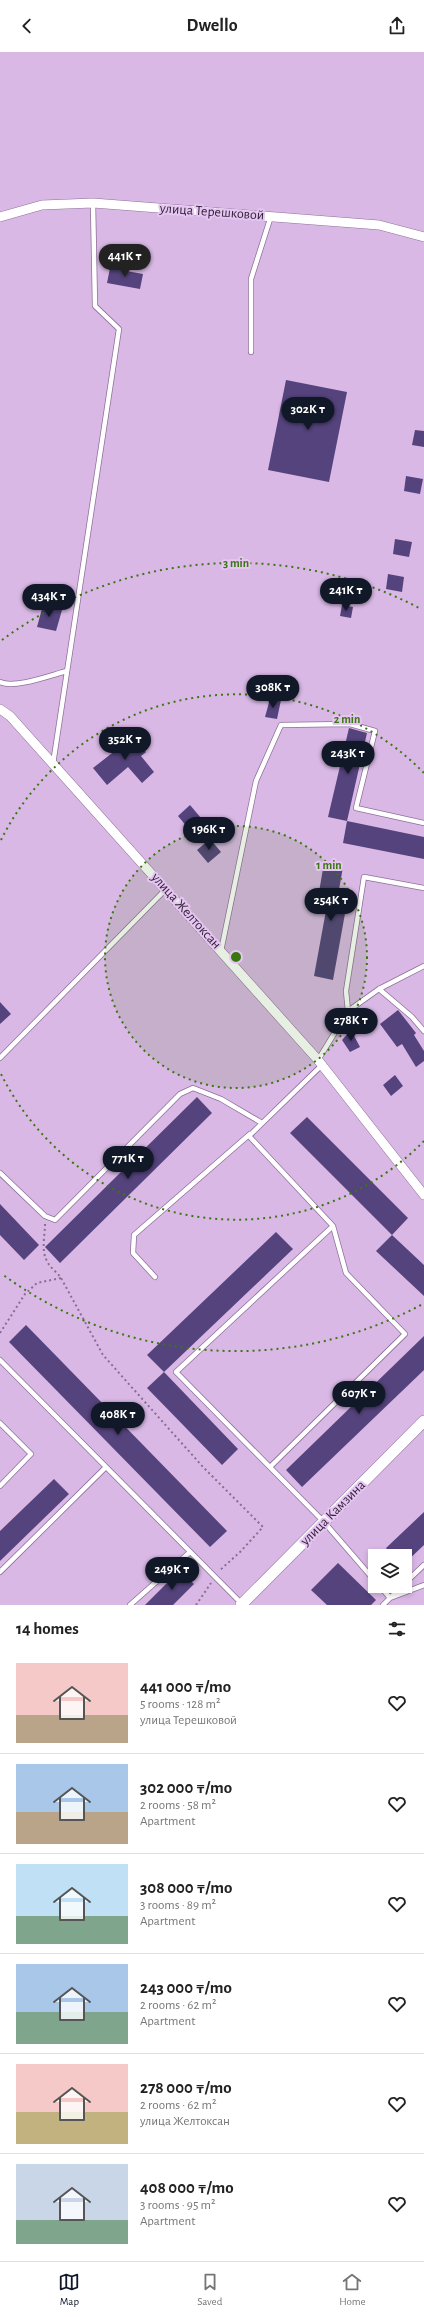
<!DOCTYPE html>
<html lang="en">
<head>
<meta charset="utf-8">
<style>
  :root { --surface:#fff; --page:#f2f2f2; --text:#222; --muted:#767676; --line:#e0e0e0; --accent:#111827 }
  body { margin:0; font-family:"Alegreya Sans",sans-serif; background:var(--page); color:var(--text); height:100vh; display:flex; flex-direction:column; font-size:15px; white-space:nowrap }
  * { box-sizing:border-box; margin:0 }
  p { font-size:13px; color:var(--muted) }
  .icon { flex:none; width:22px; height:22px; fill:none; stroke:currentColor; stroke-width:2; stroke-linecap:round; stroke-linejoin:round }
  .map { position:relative; height:1553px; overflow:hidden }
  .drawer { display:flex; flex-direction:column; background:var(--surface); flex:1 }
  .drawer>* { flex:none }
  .buttons { position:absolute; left:368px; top:1497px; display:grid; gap:8px }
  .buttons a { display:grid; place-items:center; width:44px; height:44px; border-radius:0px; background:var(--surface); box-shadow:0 2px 6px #0003; font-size:20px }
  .price { position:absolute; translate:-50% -34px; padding:0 9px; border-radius:14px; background:var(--accent); color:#fff; font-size:13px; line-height:26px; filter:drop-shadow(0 1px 2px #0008) }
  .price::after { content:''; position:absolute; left:50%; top:24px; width:12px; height:9px; margin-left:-6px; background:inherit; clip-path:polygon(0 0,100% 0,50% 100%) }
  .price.selected { background:#222; color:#fff }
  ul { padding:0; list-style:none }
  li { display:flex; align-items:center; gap:12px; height:100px; padding:0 16px }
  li+li { border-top:1px solid var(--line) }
  li span { display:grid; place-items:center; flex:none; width:112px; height:80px; border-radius:0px; color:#555 }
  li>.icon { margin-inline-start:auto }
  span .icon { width:48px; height:48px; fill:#fffc; stroke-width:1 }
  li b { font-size:17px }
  h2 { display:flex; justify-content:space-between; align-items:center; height:48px; padding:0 16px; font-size:17px }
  header { display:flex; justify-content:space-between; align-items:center; height:52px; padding:0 16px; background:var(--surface); font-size:18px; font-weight:600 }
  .menu { display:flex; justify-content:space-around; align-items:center; height:56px; border-top:1px solid var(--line); background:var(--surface); font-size:11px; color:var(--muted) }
  .menu a { display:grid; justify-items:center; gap:2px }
  .menu .selected { color:var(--accent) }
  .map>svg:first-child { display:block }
  .building { fill:#55437d }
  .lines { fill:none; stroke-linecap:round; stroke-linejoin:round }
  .service-casing { stroke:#8e709a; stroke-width:6 }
  .minor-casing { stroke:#8e709a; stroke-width:10 }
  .tertiary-casing { stroke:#8e709a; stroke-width:12 }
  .path { stroke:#866f8e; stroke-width:2; stroke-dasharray:2 3; stroke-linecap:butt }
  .service { stroke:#fff; stroke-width:4.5 }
  .minor { stroke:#fff; stroke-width:9 }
  .tertiary { stroke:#fff; stroke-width:11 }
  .ring { fill:none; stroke:#397711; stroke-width:2; stroke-dasharray:2 4 }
  .labels { text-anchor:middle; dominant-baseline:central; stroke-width:4; stroke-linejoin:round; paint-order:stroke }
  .street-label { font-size:14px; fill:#312536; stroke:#e6c5f3 }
  .centre { fill:#397711; stroke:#e6c5f3; stroke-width:2 }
  .ring-label { font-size:12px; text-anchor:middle; font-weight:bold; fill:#397711; stroke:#e6c5f3; stroke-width:4; stroke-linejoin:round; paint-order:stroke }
</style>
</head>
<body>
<header><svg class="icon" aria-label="back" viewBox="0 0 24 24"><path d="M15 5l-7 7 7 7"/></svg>Dwello<svg class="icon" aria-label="share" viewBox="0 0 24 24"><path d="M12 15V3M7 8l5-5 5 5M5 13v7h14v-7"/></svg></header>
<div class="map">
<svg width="424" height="1553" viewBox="0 0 424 1553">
  <rect width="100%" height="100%" fill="#d9b8e5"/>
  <!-- building -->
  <path class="building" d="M110 216 143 222 140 237 107 231Z
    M286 328 347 340 329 430 268 418Z
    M415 378 424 379V395L412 393Z
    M406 424 423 427 420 442 404 439Z
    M395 487 412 490 409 505 393 502Z
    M388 522 404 525 402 540 386 537Z
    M43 553 62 558 56 579 37 575Z
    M342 553 353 555 351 566 340 564Z
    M270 647 281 648 277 667 265 665Z
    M349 676 367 681 347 769 328 765Z
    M129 680 146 700 141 704 154 720 142 731 128 715 107 733 93 716 116 698 113 694Z
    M190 753 201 766 188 776 178 764Z
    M347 769 424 785V807L343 791Z
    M210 787 221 800 208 811 197 798Z
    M324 811 343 815 338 843 348 845 333 928 314 924 329 842 319 840Z
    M0 950 11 962 0 972Z
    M398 958 416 981 414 983 424 999V1009L416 1015 402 992 397 995 380 972Z
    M351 978 360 995 350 1000 342 988Z
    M395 1023 403 1034 391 1044 383 1033Z
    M197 1045 212 1061 60 1211 45 1195Z
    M307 1065 408 1166 392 1183 290 1081Z
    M0 1152 39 1193 24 1208 0 1183Z
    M276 1180 293 1197 164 1320 147 1303Z
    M392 1183 424 1213V1244L376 1199Z
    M26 1273 227 1479 210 1495 9 1290Z
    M424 1284V1318L302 1435 286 1418Z
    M164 1320 238 1397 222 1413 147 1336Z
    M54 1427 69 1442 0 1509V1479Z
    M424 1460V1493L405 1511V1504H393L386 1496Z
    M338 1511 376 1548 371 1553H327L311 1538Z
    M180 1518 194 1532 173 1553H145Z"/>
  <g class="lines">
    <!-- service casing -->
    <g class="service-casing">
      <path id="service" d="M251 300V227L271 164
        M0 630C15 637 51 623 67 619
        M53 712 119 277 95 254 93 151
        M221 899 256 729 281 673 350 672 375 679 356 756 424 771
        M379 937 412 965 424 979
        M348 959 346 939 364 825 424 836
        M0 1006 166 837
        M318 1008 348 959 379 937 424 914
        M0 1121 45 1164 55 1168 180 1042 193 1036 221 1047 262 1071
        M333 1174 176 1320 324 1470 375 1529
        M155 1225 133 1201 134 1183 250 1082
        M0 1308 241 1551
        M0 1371 31 1402 0 1434
        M270 1415 405 1282 346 1221 333 1174 249 1084 322 1013
        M0 1520 106 1415
        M405 1531 424 1513
        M380 1534 390 1546 424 1533
        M130 1553 190 1500
        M383 1553 402 1534"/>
    </g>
    <!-- minor casing -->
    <g class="minor-casing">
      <path id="minor" d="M0 165 42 153 93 151 379 173 424 185
        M0 657 10 664 318 1008 424 1143"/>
    </g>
    <!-- tertiary casing -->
    <g class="tertiary-casing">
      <path id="tertiary" d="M241 1553 424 1369"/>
    </g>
    <!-- path -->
    <path class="path" d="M45 1172C45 1183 41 1199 47 1209 50 1216 57 1220 61 1226L103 1303 203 1415 263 1475 240 1500 219 1519
      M0 1281 25 1242 37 1231 61 1226
      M196 1553 211 1531"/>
    <!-- service -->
    <use href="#service" class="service"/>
    <!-- minor -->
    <use href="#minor" class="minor"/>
    <!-- tertiary -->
    <use href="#tertiary" class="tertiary"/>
  </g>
  <!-- distance rings -->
  <circle cx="236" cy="905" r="131" fill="#397711" fill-opacity=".12"/>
  <g class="ring">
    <circle cx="236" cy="905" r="131"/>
    <path d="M424 1089A263 263 0 0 1 1 1022M1 788A263 263 0 0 1 424 721"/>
    <path d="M421 1253A394 394 0 0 1 2 1222M2 588A394 394 0 0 1 421 557"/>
  </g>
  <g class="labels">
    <!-- street labels -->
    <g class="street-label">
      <text transform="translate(212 160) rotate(4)">улица Терешковой</text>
      <text transform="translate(186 859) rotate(48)">улица Желтоксан</text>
      <text transform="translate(333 1461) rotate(-45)">улица Камзина</text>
    </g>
  </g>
  <circle cx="236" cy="905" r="6" class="centre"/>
  <g class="ring-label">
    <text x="236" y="515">3 min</text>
    <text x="347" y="671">2 min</text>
    <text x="329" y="817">1 min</text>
  </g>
</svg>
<div class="buttons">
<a><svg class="icon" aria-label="layers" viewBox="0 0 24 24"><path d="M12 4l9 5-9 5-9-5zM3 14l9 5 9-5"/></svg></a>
</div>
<b class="price selected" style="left:125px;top:226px">441K ₸</b>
<b class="price" style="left:308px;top:379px">302K ₸</b>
<b class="price" style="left:346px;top:560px">241K ₸</b>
<b class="price" style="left:49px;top:566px">434K ₸</b>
<b class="price" style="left:273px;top:657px">308K ₸</b>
<b class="price" style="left:125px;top:709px">352K ₸</b>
<b class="price" style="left:348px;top:723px">243K ₸</b>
<b class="price" style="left:209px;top:799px">196K ₸</b>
<b class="price" style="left:331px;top:870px">254K ₸</b>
<b class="price" style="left:351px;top:990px">278K ₸</b>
<b class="price" style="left:128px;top:1128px">771K ₸</b>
<b class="price" style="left:359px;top:1363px">607K ₸</b>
<b class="price" style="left:118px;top:1384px">408K ₸</b>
<b class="price" style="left:172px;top:1539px">249K ₸</b>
</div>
<section class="drawer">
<h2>14 homes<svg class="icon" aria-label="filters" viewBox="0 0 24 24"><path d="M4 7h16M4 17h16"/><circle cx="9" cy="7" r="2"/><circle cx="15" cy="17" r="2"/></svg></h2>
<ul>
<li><span style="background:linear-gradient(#f6c9c9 65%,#b9a48a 0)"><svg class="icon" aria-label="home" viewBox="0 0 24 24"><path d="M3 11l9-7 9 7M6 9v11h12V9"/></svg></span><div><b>441 000 ₸/mo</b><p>5 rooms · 128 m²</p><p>улица Терешковой</p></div><svg class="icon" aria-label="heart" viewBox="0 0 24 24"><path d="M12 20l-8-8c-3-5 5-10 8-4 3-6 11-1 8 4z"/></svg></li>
<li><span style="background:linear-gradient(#a9c7e8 60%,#b9a48a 0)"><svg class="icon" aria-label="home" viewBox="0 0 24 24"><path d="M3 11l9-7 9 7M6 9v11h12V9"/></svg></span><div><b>302 000 ₸/mo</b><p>2 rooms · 58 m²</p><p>Apartment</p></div><svg class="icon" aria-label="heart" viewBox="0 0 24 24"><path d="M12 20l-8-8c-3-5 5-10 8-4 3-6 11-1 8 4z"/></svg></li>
<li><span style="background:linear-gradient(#bfe0f5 65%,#7fa58c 0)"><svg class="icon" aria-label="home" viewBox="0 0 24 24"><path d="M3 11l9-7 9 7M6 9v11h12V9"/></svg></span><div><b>308 000 ₸/mo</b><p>3 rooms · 89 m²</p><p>Apartment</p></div><svg class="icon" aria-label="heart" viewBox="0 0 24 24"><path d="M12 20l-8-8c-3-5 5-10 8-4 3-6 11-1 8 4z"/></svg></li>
<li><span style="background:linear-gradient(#a9c7e8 60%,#7fa58c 0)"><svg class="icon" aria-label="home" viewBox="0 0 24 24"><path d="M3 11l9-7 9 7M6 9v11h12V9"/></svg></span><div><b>243 000 ₸/mo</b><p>2 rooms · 62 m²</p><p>Apartment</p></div><svg class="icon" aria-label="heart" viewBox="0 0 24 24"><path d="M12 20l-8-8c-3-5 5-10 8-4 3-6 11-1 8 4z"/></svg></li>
<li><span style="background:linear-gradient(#f6c9c9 60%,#c2b280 0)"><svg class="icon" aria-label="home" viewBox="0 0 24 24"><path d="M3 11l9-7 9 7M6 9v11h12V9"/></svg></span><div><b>278 000 ₸/mo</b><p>2 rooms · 62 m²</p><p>улица Желтоксан</p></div><svg class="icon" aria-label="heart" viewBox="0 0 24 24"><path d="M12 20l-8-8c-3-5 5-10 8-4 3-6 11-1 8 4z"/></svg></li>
<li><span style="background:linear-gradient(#c9d6e8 70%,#7fa58c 0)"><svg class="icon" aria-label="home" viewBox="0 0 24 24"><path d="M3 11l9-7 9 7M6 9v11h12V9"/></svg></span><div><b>408 000 ₸/mo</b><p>3 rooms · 95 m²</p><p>Apartment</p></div><svg class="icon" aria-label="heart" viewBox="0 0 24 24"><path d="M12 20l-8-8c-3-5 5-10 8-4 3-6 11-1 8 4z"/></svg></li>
</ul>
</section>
<nav class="menu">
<a class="selected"><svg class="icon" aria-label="map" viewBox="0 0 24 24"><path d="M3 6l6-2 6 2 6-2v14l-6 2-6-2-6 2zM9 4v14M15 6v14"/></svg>Map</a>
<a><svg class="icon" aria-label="saved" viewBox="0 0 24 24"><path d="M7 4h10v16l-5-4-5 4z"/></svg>Saved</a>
<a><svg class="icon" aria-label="home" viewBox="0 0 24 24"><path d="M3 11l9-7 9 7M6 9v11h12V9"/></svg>Home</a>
</nav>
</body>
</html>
